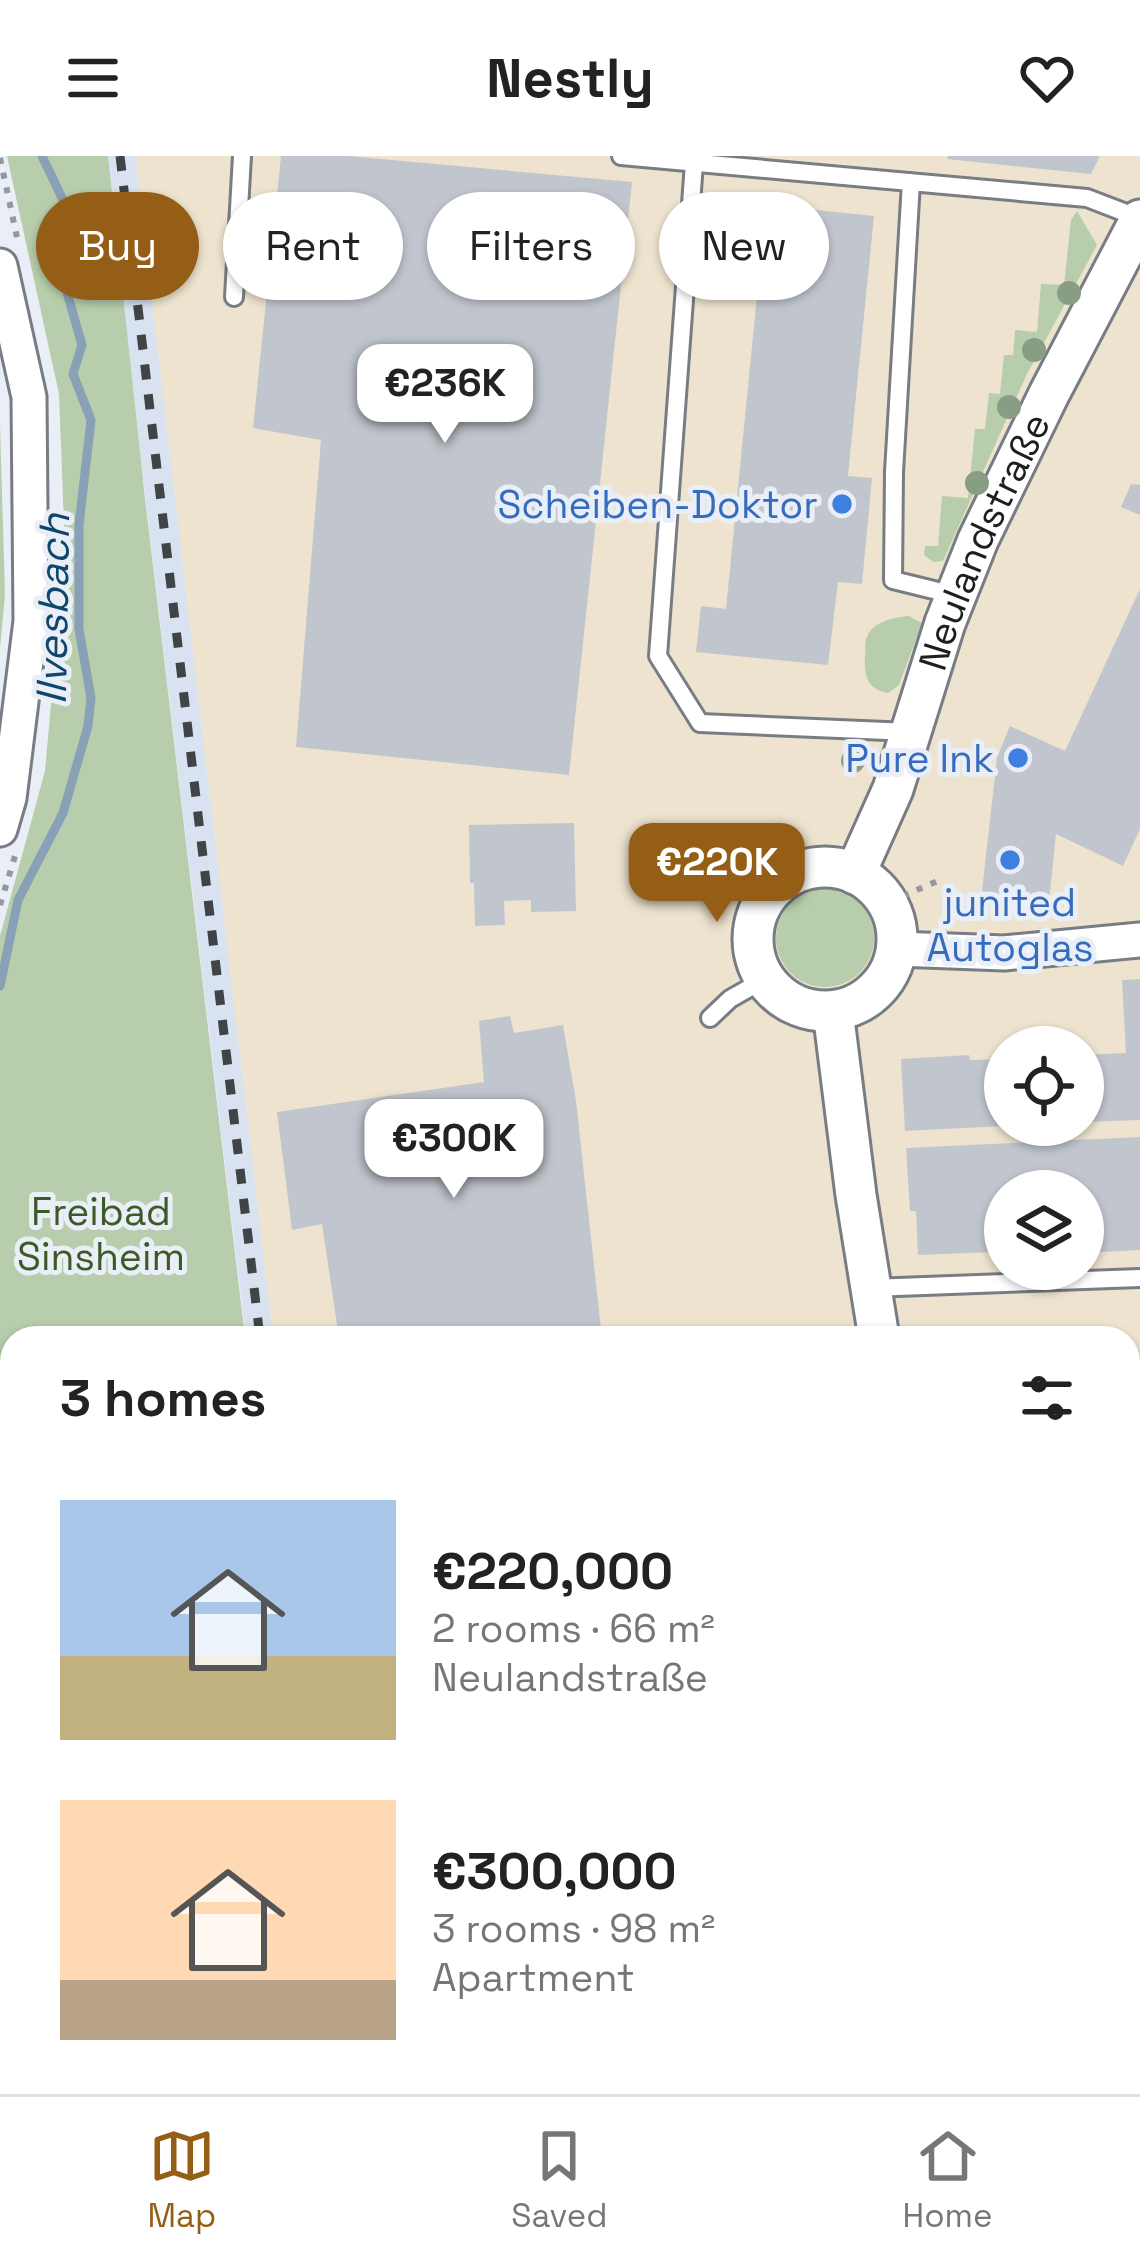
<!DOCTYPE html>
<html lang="en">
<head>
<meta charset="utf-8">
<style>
  :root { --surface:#fff; --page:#f2f2f2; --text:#222; --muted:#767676; --line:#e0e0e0; --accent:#955e16 }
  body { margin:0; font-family:"Space Grotesk",sans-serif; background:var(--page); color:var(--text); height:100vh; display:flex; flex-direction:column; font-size:45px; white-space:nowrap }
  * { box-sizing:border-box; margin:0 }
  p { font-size:39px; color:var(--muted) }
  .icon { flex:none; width:66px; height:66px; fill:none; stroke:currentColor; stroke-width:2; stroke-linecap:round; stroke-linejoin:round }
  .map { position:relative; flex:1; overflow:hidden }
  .sheet { position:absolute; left:0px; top:1170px; width:1140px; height:768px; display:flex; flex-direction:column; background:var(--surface); border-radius:36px 36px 0 0; box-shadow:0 3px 9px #0004 }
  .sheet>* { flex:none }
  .hud { position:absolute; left:36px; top:36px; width:1068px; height:108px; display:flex; gap:24px }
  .controls { position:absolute; left:984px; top:870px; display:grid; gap:24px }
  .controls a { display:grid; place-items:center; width:120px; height:120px; border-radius:50%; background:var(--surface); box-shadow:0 3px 9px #0004; font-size:60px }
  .price { position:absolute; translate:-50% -102px; padding:0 27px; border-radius:24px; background:#fff; color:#222; font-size:39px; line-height:78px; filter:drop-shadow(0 3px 6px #0008) }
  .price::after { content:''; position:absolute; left:50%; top:72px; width:36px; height:27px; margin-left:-18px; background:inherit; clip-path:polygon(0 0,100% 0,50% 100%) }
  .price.active { background:var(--accent); color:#fff }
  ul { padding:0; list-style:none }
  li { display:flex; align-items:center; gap:36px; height:300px; padding:0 60px }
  li span { display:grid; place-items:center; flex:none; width:336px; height:240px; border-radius:0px; color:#555 }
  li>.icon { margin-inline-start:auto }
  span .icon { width:144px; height:144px; fill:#fffc; stroke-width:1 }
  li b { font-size:51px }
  h2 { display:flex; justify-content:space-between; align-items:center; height:144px; padding:0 60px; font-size:51px }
  .tag { padding:0 42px; border-radius:54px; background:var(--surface); box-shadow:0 3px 9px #0004; font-size:42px; line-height:108px }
  .tag.active { background:var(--accent); color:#fff }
  header { display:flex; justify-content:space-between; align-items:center; height:156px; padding:0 60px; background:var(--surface); font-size:54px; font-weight:600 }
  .tab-bar { display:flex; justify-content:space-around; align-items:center; height:168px; border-top:3px solid var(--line); background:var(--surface); font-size:33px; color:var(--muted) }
  .tab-bar a { display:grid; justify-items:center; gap:6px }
  .tab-bar .active { color:var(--accent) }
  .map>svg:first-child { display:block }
  .commercial { fill:#eee3ce; fill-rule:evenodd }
  .built { fill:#d8e2f0 }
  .green { fill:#b7cdab }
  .water { fill:#b7d9f6; stroke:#88a1b6; stroke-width:3 }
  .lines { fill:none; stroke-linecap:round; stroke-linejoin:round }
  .stream { stroke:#88a1b6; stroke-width:9 }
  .building { fill:#c1c6ce }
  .service-casing { stroke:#787c84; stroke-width:22 }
  .minor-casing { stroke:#787c84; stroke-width:39 }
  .tertiary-casing { stroke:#787c84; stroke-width:45 }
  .path { stroke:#94989e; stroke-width:6; stroke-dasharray:6 9; stroke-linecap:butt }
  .service { stroke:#fff; stroke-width:16 }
  .minor { stroke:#fff; stroke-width:33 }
  .tertiary { stroke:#fff; stroke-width:39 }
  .rail { stroke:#414447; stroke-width:9; stroke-dasharray:15 15; stroke-linecap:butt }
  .tree { fill:#899d85 }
  .shop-dot { fill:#3f7fe0; stroke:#e9eef7; stroke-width:4.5 }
  .labels { text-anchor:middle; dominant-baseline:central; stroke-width:10; stroke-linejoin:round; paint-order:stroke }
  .shop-label { font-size:39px; fill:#366cbe; stroke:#e9eef7; text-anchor:end }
  .street-label { font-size:39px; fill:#1c1e20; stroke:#e9eef7 }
  .park-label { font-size:39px; fill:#3b5a28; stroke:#e9eef7 }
  .water-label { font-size:42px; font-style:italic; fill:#0f466b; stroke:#e9eef7 }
</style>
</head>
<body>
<header><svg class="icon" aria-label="menu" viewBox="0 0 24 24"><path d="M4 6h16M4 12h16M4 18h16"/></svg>Nestly<svg class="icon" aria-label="heart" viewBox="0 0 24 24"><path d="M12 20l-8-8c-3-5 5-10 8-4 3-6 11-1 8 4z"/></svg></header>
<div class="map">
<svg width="1140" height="1938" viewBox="0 0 1140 1938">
  <rect width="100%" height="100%" fill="#e9eef7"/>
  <!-- commercial -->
  <path class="commercial" d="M135 0H1140V1938H405L402 1926H1128V1182H273ZM1005 891H1083V969H1005ZM1005 1035H1083V1113H1005Z"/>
  <!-- built -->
  <path class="built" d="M108 0H135L273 1182H246L127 188Z
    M334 1926H402L405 1938H335Z"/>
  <!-- green -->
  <path class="green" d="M7 0H108L145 343 245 1182H12V1926H334L335 1938H0V780L45 615 65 393 59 238Z
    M1077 55 1097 89 1026 220 943 405 933 406 924 399 925 390H938L942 340 968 342 975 273H985L989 237 1000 238 1004 199H1013L1015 174 1037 176 1041 128 1064 129 1071 64Z
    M0 268 5 439 0 492Z
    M909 460 922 467 899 529 888 537C867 533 864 520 865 501 866 494 864 487 867 481 873 465 895 461 909 460Z
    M776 782a49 49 0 1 1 98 0a49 49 0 1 1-98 0Z"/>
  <!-- water -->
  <path class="water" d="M0 1475 12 1478V1728L0 1731Z
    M0 1784 12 1787 14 1926 12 1938H0Z
    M206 1926H264L266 1938H199L203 1927Z"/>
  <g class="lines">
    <!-- stream -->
    <path class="stream" d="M0 830 18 744 63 657 88 570 91 542 79 473V369L91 264 73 218 82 189 66 133 64 46 42 0"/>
  </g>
  <!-- building -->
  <path class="building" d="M281 0H348L632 26 569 619 296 591 321 284 253 272Z
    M948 0H1100L1091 18 947 3Z
    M766 49 874 60 848 320 872 322 862 428 838 426 828 509 696 496 701 450 726 453Z
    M1131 328 1140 329V359L1121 351Z
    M1140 433V673L1123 710 1056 678 1049 745 982 735 997 602 1010 570 1065 595Z
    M574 667 576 755 531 756V744L504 745 505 769 475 770 474 727H470L469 669Z
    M1140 823V964L1083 966V899L1126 897 1122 824Z
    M510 860 514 877 563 869 576 945 602 1182H339L322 1068 292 1074 277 956 484 926 479 865Z
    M969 899 970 904 1005 903V970L905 975 901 903Z
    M1140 981V1094L1083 1097V1035H1005V1100H995V1096L918 1099 916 1055H910L906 992Z
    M1140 1376V1457L1128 1458V1377Z
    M1128 1558H1140V1746H1133L1132 1718H1128Z
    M1137 1842 1140 1906 1128 1907V1843Z
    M486 1926H710L737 1933 736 1938H484Z"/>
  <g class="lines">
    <!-- service casing -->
    <g class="service-casing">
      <path id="service" d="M621 0 1087 42 1139 62
        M694 7 658 500 700 567 910 576
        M911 26 894 316 893 424 954 439
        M234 141 242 0
        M710 862 730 843 765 823
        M871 1132 1140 1122
        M1128 1330H1140"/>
    </g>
    <!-- minor casing -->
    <g class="minor-casing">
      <path id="minor" d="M0 110 29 241 31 465 9 642 0 673
        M897 793 1004 797 1140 784"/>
    </g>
    <!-- tertiary casing -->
    <g class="tertiary-casing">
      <g id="tertiary">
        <circle cx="825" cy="783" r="72"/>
        <path id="s1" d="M855 718 893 633 945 467 978 384 1049 238 1140 64"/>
        <path d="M833 855 856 1039 879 1182"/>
        <path d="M849 1938 852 1926"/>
      </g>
    </g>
    <!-- path -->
    <path class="path" d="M0 2 18 86
      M903 740 940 724
      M0 749 16 697
      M0 1464 12 1467
      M0 1739 12 1736
      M0 1776 12 1779
      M1026 1926 1027 1938
      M1080 1926 1089 1930 1091 1938
      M22 1938 23 1926"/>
    <!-- service -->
    <use href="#service" class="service"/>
    <!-- minor -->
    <use href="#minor" class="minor"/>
    <!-- tertiary -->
    <use href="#tertiary" class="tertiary"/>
    <!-- rail -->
    <path class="rail" d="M120 0 260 1182
      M344 1926 346 1938"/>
  </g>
  <!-- trees -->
  <g class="tree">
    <circle cx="1069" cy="137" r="12"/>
    <circle cx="1034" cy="194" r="12"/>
    <circle cx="1009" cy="251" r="12"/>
    <circle cx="977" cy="327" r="12"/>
    <circle cx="853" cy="605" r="12"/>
  </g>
  <!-- markers -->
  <g class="shop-dot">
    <circle cx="842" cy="348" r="12"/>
    <circle cx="1018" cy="602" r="12"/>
    <circle cx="1010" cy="704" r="12"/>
  </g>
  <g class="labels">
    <!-- shop labels -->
    <g class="shop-label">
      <text x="818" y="348">Scheiben-Doktor</text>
      <text x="994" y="602">Pure Ink</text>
      <text x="1010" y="746" text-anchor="middle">junited<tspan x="1010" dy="45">Autoglas</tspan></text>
    </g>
    <!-- street labels -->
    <g class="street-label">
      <text stroke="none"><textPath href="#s1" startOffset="357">Neulandstraße</textPath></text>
    </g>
    <!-- park labels -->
    <g class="park-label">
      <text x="101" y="1055">Freibad<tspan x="101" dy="45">Sinsheim</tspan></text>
    </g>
    <!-- water labels -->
    <g class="water-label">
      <text transform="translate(53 453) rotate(-89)">Ilvesbach</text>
    </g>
  </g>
</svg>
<div class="controls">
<a><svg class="icon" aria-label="locate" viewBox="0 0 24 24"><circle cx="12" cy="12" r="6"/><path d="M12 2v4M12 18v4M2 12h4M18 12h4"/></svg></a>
<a><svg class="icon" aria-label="layers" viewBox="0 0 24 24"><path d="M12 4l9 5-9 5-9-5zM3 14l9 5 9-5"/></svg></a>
</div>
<b class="price" style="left:445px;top:290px">€236K</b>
<b class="price active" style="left:717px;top:769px">€220K</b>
<b class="price" style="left:454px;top:1045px">€300K</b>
<div class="hud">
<a class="tag active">Buy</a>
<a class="tag">Rent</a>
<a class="tag">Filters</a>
<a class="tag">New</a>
</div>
<section class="sheet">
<h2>3 homes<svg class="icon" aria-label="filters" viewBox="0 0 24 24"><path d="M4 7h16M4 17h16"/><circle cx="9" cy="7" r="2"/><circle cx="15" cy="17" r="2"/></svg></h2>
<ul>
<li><span style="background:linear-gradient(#a9c7e8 65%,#c2b280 0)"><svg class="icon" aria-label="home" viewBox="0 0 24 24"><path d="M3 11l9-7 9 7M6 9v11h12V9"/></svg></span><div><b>€220,000</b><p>2 rooms · 66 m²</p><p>Neulandstraße</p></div></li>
<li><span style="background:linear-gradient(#ffd9b3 75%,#b9a48a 0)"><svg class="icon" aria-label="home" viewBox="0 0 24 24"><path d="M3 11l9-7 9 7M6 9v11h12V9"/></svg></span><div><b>€300,000</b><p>3 rooms · 98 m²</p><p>Apartment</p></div></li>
</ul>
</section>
</div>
<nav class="tab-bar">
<a class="active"><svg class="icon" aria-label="map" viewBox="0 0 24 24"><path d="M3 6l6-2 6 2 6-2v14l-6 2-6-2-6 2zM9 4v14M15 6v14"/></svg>Map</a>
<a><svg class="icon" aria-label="saved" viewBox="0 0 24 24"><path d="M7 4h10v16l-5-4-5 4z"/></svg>Saved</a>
<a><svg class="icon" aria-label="home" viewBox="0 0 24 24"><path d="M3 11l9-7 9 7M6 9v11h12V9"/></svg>Home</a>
</nav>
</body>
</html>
